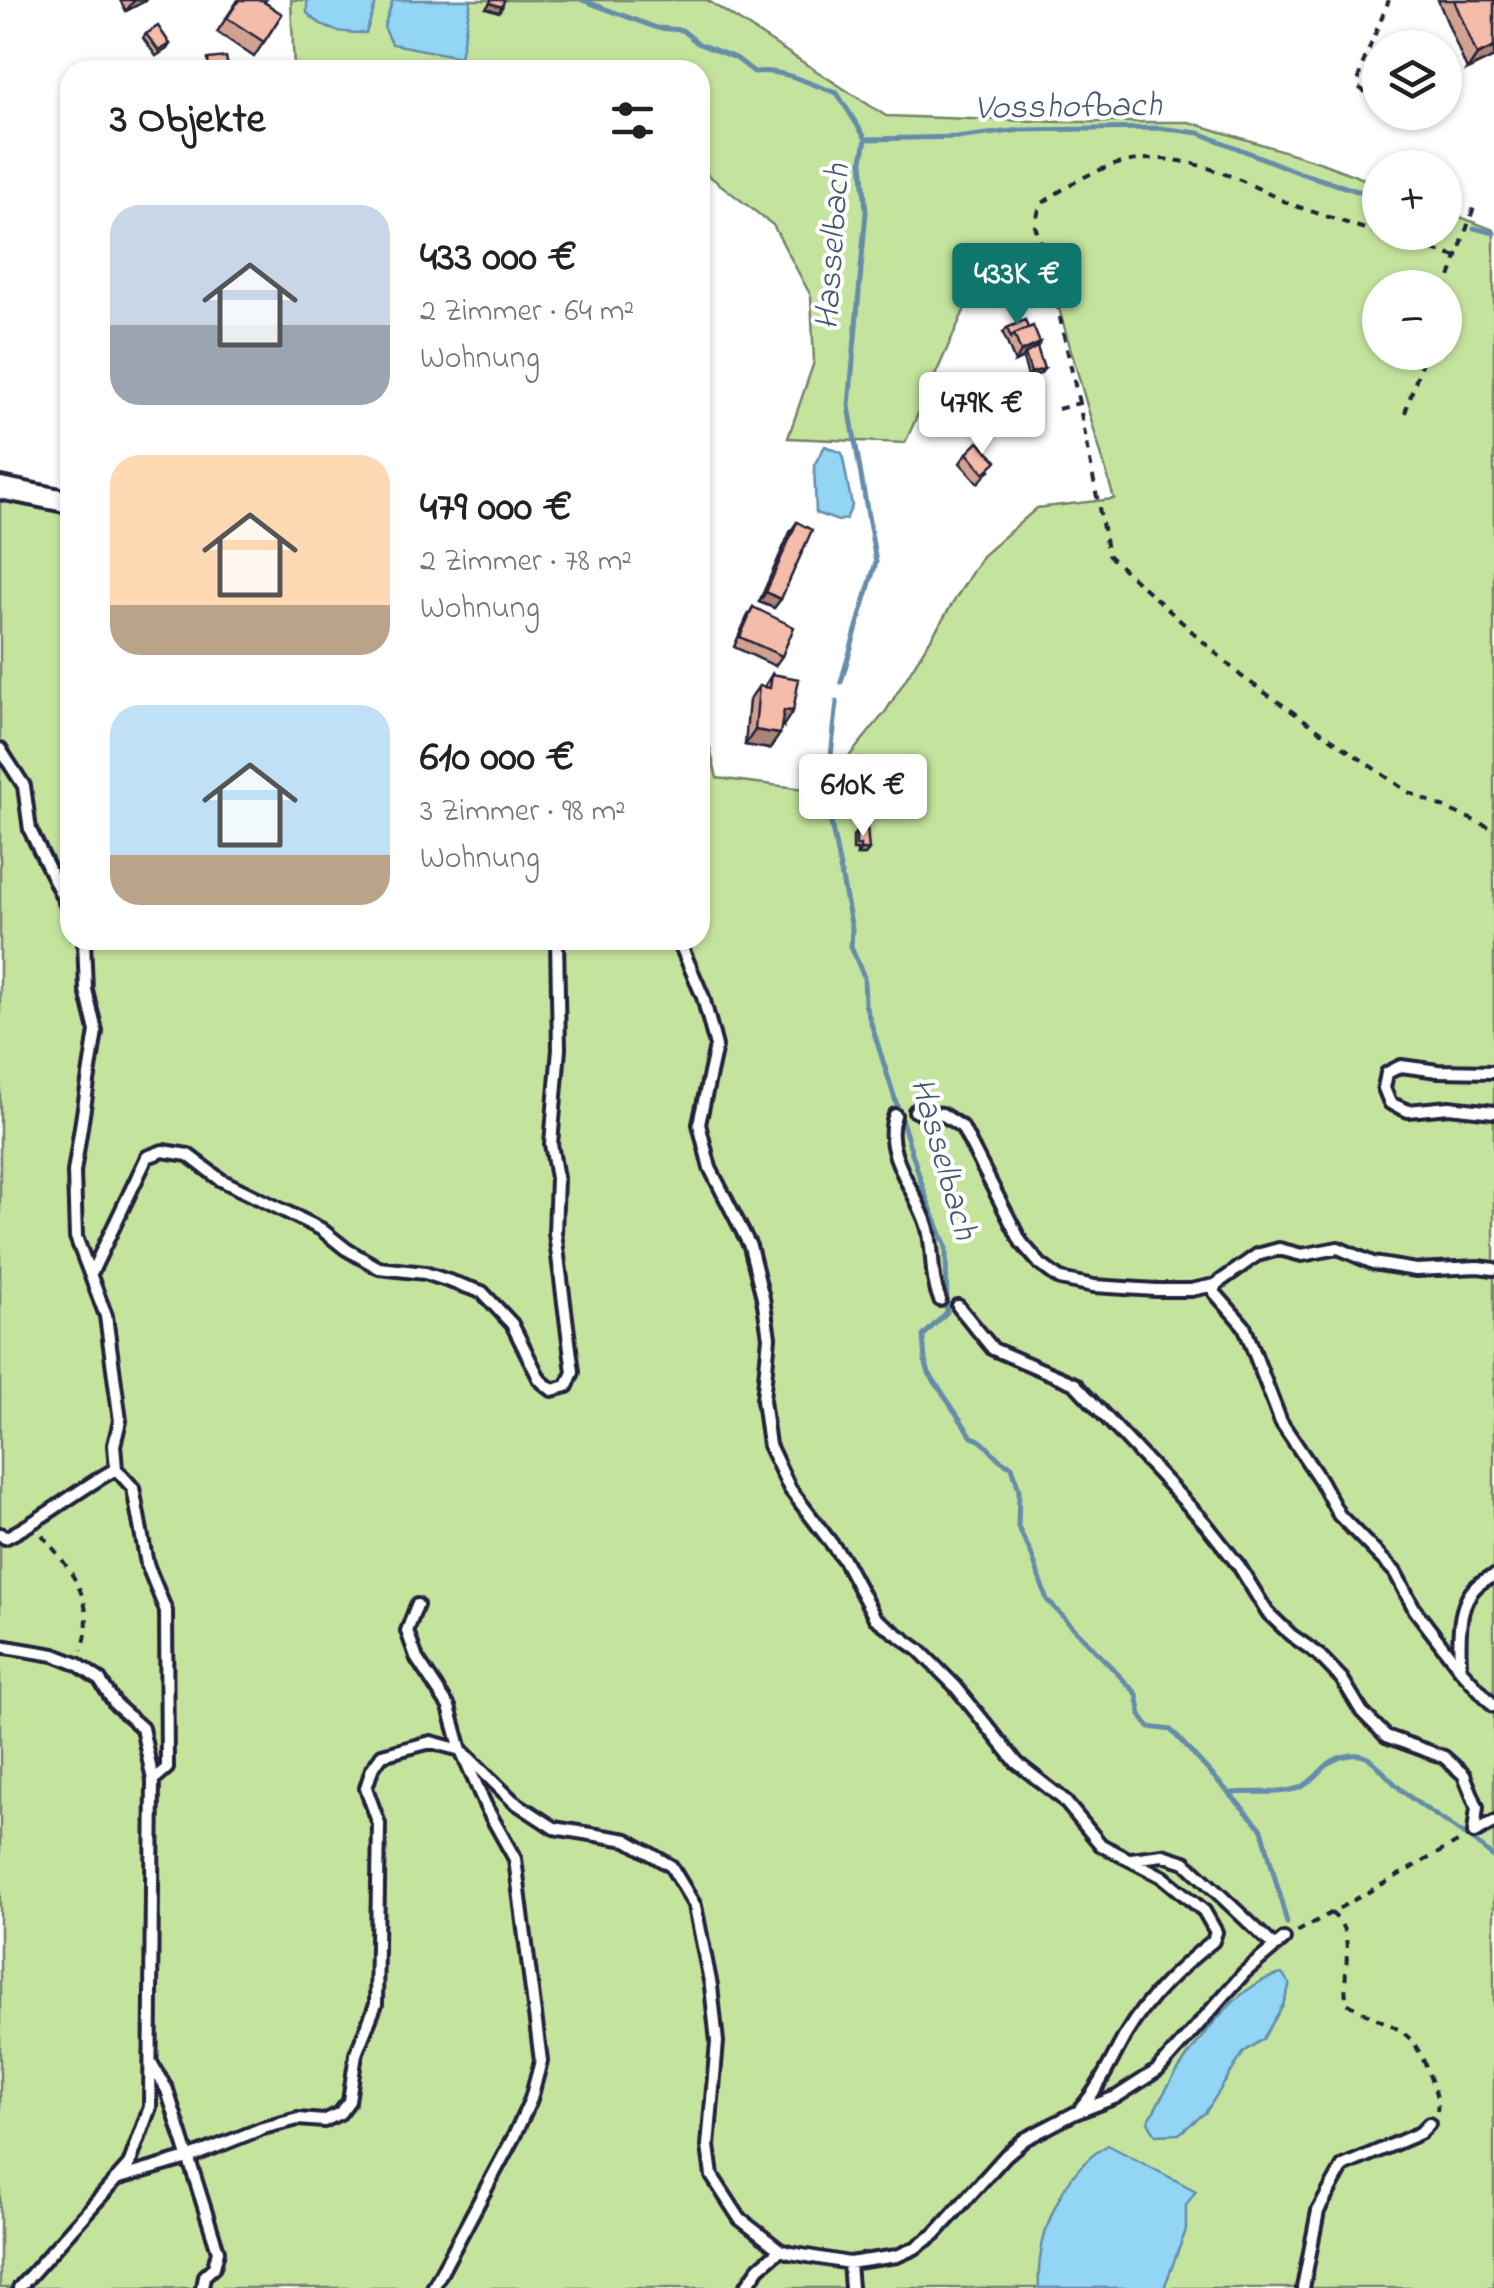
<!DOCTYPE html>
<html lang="de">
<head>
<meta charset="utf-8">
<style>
  :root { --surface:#fff; --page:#f2f2f2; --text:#222; --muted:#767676; --accent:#0f766e }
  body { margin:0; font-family:"Indie Flower",sans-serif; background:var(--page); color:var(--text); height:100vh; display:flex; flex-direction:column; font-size:38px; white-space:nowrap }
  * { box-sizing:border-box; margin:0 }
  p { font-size:32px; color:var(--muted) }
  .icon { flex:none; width:55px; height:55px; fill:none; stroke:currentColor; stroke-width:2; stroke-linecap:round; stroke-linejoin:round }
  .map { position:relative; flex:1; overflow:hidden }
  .drawer { position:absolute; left:60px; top:60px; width:650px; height:890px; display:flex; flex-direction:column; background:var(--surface); border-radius:30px; box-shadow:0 2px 8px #0004 }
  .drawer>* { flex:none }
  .fabs { position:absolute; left:1362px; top:30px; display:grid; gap:20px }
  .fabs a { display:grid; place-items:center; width:100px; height:100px; border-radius:50%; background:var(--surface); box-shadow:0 2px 8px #0004; font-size:50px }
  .price { position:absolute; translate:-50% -85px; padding:0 22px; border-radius:10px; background:#fff; color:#222; font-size:32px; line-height:65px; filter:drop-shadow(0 2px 5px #0008) }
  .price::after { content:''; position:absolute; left:50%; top:60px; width:30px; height:22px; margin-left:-15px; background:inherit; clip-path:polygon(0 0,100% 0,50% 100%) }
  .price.selected { background:var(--accent); color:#fff }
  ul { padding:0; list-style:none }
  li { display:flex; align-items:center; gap:30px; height:250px; padding:0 50px }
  li span { display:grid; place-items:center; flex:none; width:280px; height:200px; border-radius:30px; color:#555 }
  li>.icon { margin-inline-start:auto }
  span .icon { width:120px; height:120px; fill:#fffc; stroke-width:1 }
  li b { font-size:42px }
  h2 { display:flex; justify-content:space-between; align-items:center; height:120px; padding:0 50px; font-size:42px }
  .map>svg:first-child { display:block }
  .green { fill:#c4e49d; stroke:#73836c; stroke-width:2.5; fill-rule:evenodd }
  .water { fill:#92d5f4; stroke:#658daa; stroke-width:2.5 }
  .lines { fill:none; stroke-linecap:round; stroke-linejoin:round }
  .stream { stroke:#658daa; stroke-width:5 }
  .service-casing { stroke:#22223b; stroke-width:18 }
  .minor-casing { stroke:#22223b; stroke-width:28 }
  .path { stroke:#22223b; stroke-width:4; stroke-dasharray:8 8; stroke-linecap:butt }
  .service { stroke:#fff; stroke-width:10 }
  .minor { stroke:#fff; stroke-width:20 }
  .wall { fill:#d2a291; stroke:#22223b; stroke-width:2.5 }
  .shaded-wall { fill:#ab8476; stroke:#22223b; stroke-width:2.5 }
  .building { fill:#f4bca9; stroke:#22223b; stroke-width:2.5 }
  .labels { text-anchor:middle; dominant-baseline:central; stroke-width:8; stroke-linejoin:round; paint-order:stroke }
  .water-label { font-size:35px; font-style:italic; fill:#445872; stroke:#fff }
</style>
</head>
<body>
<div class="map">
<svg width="1494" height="2288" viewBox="0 0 1494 2288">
  <rect width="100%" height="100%" fill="#fff"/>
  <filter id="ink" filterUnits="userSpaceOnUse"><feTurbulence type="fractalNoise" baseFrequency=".01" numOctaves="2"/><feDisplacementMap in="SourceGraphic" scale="20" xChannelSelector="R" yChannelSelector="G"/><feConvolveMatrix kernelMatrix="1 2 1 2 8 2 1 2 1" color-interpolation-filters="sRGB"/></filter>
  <g filter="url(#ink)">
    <!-- green -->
    <path class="green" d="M291 0H707L886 116 1061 122H1189L1319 162 1380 185V232H1445V211L1494 230V2288H0V500L70 512V940H700V707L717 778 821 791 886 711 982 556 1037 508 1114 499 1051 281 975 286 905 443 788 438 814 362 811 296 773 225 700 169V70H294ZM1380 288H1445V352H1380Z"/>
    <!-- water -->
    <path class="water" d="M307 0H377L366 33C340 33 327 32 307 13Z
      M393 0H471L460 57 392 44 384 27Z
      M825 446 842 453 852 506 846 519 838 521 816 513 814 465Z
      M1282 1974 1290 1984 1283 2005 1263 2039 1244 2052 1206 2112 1179 2134 1156 2135 1148 2122C1171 2077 1230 1982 1282 1974Z
      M1108 2145 1196 2191 1186 2205V2230L1164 2288H1039C1036 2237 1061 2171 1108 2145Z"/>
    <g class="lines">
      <!-- stream -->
      <path class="stream" d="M582 0 657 28 682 30 699 44 736 58 754 72C782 68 809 84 837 93L866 139 862 160 866 212 849 406 876 562 841 682
        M866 139 963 137 1021 130 1160 128 1199 133 1300 173 1380 198
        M1445 218 1453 221
        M1474 228 1494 233
        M837 702 831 756 830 818 852 929 851 947 864 977 865 1004 925 1194 946 1247 947 1312 923 1336 925 1361 929 1373 972 1437C990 1442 992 1460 1012 1466L1019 1490 1018 1527 1031 1553 1047 1600 1137 1694 1141 1715 1149 1727 1171 1730 1262 1829 1287 1923
        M1232 1793C1252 1791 1283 1795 1301 1787 1323 1776 1323 1758 1352 1755 1371 1753 1378 1767 1389 1778 1420 1811 1461 1827 1494 1858"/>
      <!-- service casing -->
      <g class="service-casing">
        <path id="service" d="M0 749 24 786 30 830 70 912
          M675 940 681 946 703 997 716 1046 699 1124 710 1168 750 1246 763 1298 769 1337 763 1400 769 1445 790 1489 844 1560 875 1618 919 1650 955 1686 1017 1763 1063 1799 1101 1845 1163 1877 1204 1911 1216 1932 1213 1941C1179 1968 1148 1997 1126 2034 1111 2060 1101 2086 1080 2109
          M1494 1072 1438 1071 1401 1066 1387 1073 1384 1088 1390 1103 1408 1111 1449 1107 1494 1112
          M915 1111 942 1114 962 1127 1021 1242 1040 1264 1060 1279 1094 1286 1156 1290H1191L1215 1285
          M895 1115C880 1152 919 1194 928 1229 934 1253 930 1277 940 1300
          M1494 1269 1478 1267 1416 1270 1373 1263 1338 1248 1302 1255 1279 1249 1257 1255 1215 1285V1293L1244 1326 1281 1422 1320 1480 1339 1515 1395 1572 1415 1610 1460 1669 1494 1706
          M91 1274 147 1157 163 1151 188 1155 221 1180 321 1229 346 1249 379 1268 425 1273 482 1292 512 1324 540 1380 552 1390 567 1386 573 1372 555 1233 557 1178 551 1144 559 1049 557 940
          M958 1306 993 1349 1075 1384 1205 1523 1239 1566 1267 1612 1291 1635 1318 1654 1342 1679 1362 1712 1386 1736 1444 1757 1464 1775 1477 1807 1474 1833
          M116 1469 133 1488 147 1564 166 1611 167 1768 153 1780
          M0 1534 5 1538C44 1519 77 1490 116 1469L114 1445 120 1421 106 1316 76 1237 74 1172 96 1031 86 990 84 940
          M417 1605 407 1631 417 1659 449 1707 461 1750 487 1809 515 1859 541 2061 531 2099 514 2136 433 2288
          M0 1646 54 1655 77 1664 99 1679 116 1705 142 1728 153 1780 150 2107 129 2165 19 2288
          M1460 1668C1459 1634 1455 1589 1494 1576
          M1474 1833 1494 1822
          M1131 1859 1163 1855 1185 1862 1274 1946
          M152 2064 167 2090 218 2251 214 2267 204 2276 202 2288
          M116 2179 188 2158 263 2128 298 2119 324 2121 340 2113 349 2101 356 2054 376 2004 379 1824 366 1788 372 1769 382 1755 431 1742 461 1750 513 1801 554 1828 627 1840 671 1866 695 1906 711 1986 717 2042 708 2146 712 2176 740 2219 780 2250 790 2253 849 2263 897 2256 915 2248 935 2234 1006 2155 1025 2139 1075 2113 1116 2097 1158 2070 1245 1972 1284 1939
          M849 2263 851 2288
          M745 2288 759 2268 780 2250
          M1303 2288 1318 2211 1343 2166 1420 2133 1429 2124"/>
      </g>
      <!-- minor casing -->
      <g class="minor-casing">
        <path id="minor" d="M0 488 70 502"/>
      </g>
      <!-- path -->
      <path class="path" d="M1379 101 1358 87 1360 71 1389 0
        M1445 292 1474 207
        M1079 403 1047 260 1035 226 1040 205C1109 154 1160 145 1240 180 1259 188 1277 199 1296 206 1349 224 1403 242 1457 257
        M1058 409 1079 403 1108 555 1241 676 1408 792 1494 829
        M1405 413 1425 352
        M42 1535C71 1569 98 1603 82 1650
        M1331 1913C1359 1933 1340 1974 1347 2003 1394 2032 1411 2020 1431 2080 1435 2091 1439 2099 1437 2111
        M1297 1932 1463 1839"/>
      <!-- service -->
      <use href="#service" class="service"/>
      <!-- minor -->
      <use href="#minor" class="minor"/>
    </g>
    <!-- wall -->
    <path class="wall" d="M120 0H147L126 11Z
      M238 0 264 2 282 14 254 57 217 32Z
      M1438 0H1494V57L1467 70Z
      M146 34 170 44 167 49 156 56 143 38Z
      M1007 328H1028L1040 343 1036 348 1044 369 1040 374 1028 377 1023 358 1015 362 1003 333Z
      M967 453 990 470 978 483 960 463Z
      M797 522 781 599 774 608 759 602 790 532Z
      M753 607 782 656 775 666 734 647 747 617Z
      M772 674 783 726 782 725 770 749 745 745 749 700 759 686 764 687Z
      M860 827 869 850 865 855H857V850H853V836Z"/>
    <!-- shaded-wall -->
    <path class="shaded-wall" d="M136 0H147L126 11 133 2Z
      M490 3 502 7 499 12 486 8Z
      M1494 47V57L1467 70 1477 55Z
      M1040 343 1033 353 1025 354 1023 358 1015 362 1021 352Z
      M1044 369 1040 374 1028 377 1031 373Z
      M766 592 781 599 774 608 759 602Z
      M784 710 793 711 783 726 774 724Z
      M755 730 780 734 770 749 745 745Z
      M860 850H869L865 855H857Z"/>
    <!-- building -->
    <path class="building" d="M239 0H266L264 2 282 14 264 42 227 18Z
      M491 0H502L504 1 502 7 490 3Z
      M1454 0H1494V47L1477 55Z
      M158 26 170 44 159 51 146 34Z
      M226 57 228 68 209 70 208 59Z
      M1025 320 1028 328 1014 334 1011 338 1007 328Z
      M1033 326 1040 343 1021 352 1014 334Z
      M1037 347 1044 369 1031 373 1025 354Z
      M978 442 997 461 984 473 967 453Z
      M797 522 812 530 781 599 766 592Z
      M753 607 794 627 782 656 740 637Z
      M772 674 799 679 793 711 784 710 780 734 755 730 759 686 770 688Z
      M860 827H867L869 850H860V845L856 846V832H860Z"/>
  </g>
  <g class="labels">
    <!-- water labels -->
    <g class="water-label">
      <text transform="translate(1068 108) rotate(-1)">Vosshofbach</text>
      <text transform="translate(834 247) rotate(-86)">Hasselbach</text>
      <text transform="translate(942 1159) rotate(74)">Hasselbach</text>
    </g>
  </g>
</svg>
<div class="fabs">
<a><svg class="icon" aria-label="layers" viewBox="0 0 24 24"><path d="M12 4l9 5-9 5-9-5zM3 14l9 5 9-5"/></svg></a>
<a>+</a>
<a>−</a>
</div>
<b class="price selected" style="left:1017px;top:328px">433K €</b>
<b class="price" style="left:982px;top:457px">479K €</b>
<b class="price" style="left:863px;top:839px">610K €</b>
<section class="drawer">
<h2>3 Objekte<svg class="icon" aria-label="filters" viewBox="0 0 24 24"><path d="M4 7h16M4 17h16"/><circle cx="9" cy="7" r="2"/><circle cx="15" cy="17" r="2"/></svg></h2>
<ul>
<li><span style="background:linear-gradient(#c9d6e8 60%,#9aa5b1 0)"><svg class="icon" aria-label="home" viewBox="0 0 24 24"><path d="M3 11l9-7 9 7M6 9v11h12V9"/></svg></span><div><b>433 000 €</b><p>2 Zimmer · 64 m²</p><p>Wohnung</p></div></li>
<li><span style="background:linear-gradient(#ffd9b3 75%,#b9a48a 0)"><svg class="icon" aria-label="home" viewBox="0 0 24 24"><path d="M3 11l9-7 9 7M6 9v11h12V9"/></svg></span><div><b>479 000 €</b><p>2 Zimmer · 78 m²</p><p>Wohnung</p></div></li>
<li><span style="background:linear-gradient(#bfe0f5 75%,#b9a48a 0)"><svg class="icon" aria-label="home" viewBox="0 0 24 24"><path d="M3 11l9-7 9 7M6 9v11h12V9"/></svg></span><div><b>610 000 €</b><p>3 Zimmer · 98 m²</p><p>Wohnung</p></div></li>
</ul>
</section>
</div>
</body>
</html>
